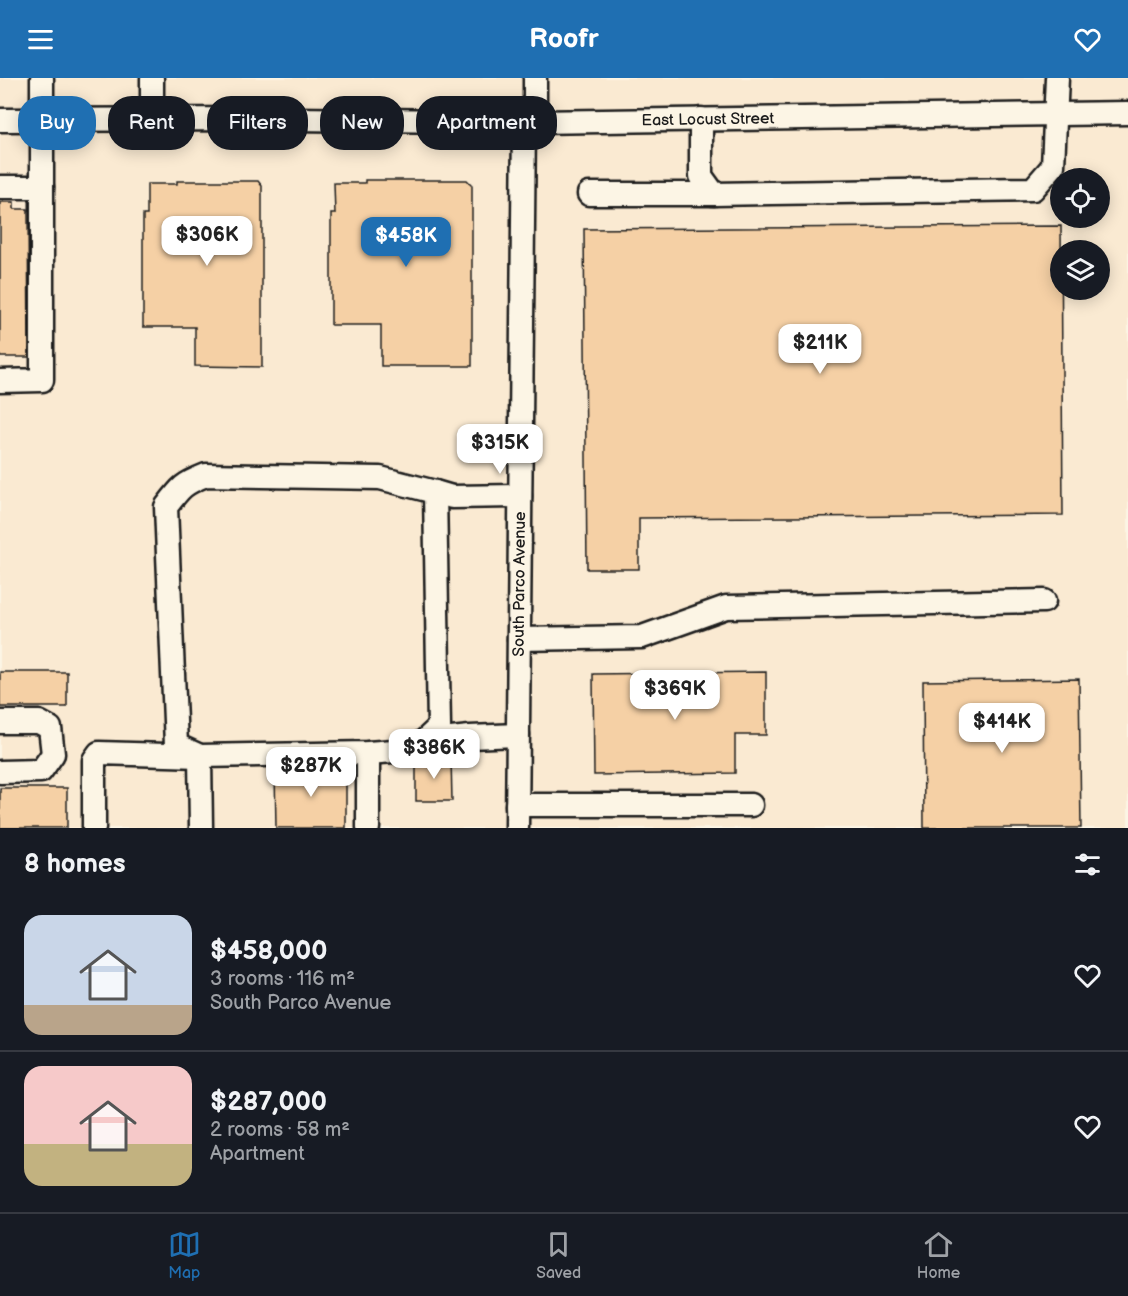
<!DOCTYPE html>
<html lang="en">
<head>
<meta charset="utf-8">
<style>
  :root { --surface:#171b24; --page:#20242c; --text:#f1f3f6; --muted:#9ea1a6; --line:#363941; --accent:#1f6fb2 }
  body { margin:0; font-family:"Balsamiq Sans",sans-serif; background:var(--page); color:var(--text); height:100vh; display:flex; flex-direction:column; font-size:22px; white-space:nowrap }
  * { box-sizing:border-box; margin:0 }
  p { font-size:20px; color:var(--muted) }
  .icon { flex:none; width:33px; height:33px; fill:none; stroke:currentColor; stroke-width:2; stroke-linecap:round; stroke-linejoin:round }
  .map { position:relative; height:750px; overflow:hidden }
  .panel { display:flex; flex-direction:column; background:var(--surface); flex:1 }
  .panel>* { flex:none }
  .guide { position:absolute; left:18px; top:18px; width:600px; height:54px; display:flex; gap:12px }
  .tools { position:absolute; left:1050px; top:90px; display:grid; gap:12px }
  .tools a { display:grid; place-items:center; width:60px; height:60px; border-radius:50%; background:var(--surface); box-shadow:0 3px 15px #0003; font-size:30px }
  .price { position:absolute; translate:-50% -51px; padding:0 14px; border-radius:12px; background:#fff; color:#222; font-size:20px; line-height:39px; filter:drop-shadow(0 2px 3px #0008) }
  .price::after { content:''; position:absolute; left:50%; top:36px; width:18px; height:14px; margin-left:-9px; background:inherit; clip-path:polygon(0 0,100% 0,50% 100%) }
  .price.active { background:var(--accent); color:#fff }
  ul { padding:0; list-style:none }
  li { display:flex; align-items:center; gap:18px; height:150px; padding:0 24px }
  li+li { border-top:2px solid var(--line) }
  li span { display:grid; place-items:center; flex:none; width:168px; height:120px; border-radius:18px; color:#555 }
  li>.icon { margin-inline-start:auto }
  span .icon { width:72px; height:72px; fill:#fffc; stroke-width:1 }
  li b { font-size:26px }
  h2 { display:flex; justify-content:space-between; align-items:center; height:72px; padding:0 24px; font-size:26px }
  .chip { padding:0 21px; border-radius:24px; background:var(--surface); box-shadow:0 3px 15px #0003; font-size:21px; line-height:54px }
  .chip.active { background:var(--accent); color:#fff }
  header { display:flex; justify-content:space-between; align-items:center; height:78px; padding:0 24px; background:var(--accent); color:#fff; font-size:27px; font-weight:600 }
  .dock { display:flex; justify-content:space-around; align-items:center; height:84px; border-top:2px solid var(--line); background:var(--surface); font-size:16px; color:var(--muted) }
  .dock a { display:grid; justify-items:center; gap:3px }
  .dock .active { color:var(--accent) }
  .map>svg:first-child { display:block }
  .built { fill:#faead2; fill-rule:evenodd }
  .building { fill:#f5d0a5; stroke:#1c1c1c; stroke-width:1.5 }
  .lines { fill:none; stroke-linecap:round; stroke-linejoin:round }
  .minor-casing { stroke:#1c1c1c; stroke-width:27 }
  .minor { stroke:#fcf5e5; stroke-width:22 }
  .labels { text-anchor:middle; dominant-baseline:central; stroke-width:6; stroke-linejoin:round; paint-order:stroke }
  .street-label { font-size:16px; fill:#1c1c1c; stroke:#fcf5e5 }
</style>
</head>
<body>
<header><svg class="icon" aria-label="menu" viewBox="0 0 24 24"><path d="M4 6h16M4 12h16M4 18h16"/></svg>Roofr<svg class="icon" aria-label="heart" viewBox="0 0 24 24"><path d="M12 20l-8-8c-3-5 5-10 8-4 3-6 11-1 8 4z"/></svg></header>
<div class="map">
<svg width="1128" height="750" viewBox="0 0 1128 750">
  <rect width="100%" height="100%" fill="#fcf5e5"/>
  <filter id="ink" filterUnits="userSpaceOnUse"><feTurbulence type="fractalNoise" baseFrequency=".0167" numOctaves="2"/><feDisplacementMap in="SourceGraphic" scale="12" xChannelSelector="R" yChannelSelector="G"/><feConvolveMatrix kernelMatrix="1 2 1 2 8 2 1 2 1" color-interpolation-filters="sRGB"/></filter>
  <g filter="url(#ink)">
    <!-- built -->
    <path class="built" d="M0 0H1128V750H0ZM1060 100H1100V140H1060ZM1060 172H1100V212H1060Z"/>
    <!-- building -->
    <path class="building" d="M365 102H467L472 107V288H381V247H331V136H335L334 105H365Z
      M177 103H258L262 108V289L195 288V249H143V137H147V106H177Z
      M0 124H14V131H28L29 279H0Z
      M1061 148 1063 437 639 440V491H587L584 151Z
      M0 594H67V629H0Z
      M766 594V657H735V695L594 697 593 596Z
      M1079 601 1081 750H924L923 603Z
      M451 680 452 723H416V681Z
      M346 690V750H276L275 691Z
      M0 710H67V750H0Z"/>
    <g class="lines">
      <!-- minor casing -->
      <g class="minor-casing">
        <g id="minor">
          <path d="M152 0V42"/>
          <path d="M535 0V44"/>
          <path d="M701 41V98L714 116 1033 111 1053 88 1057 0"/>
          <path id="s1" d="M0 42 294 41 535 44 1128 35"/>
          <path d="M0 109H42"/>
          <path d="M589 116H714"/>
          <path d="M0 303 42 302V0"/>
          <path d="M435 414 452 419 520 418"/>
          <path d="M519 561 642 559 726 529 1044 523"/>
          <path d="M0 644H39L50 650 53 676 41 693 0 694"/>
          <path d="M423 664 470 659 518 657"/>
          <path d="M368 675V750"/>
          <path d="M200 678 201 750"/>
          <path d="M517 727H751"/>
          <path d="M94 750V682L99 675 200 678 368 675 406 672 423 664 439 649 435 414 380 400 206 397C183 406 181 409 166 429L176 667 200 678"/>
          <path id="s2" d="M517 750 524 44"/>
        </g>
      </g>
      <!-- minor -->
      <use href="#minor" class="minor"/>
    </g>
  </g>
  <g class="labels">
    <!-- street labels -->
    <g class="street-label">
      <text stroke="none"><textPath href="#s1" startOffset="708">East Locust Street</textPath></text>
      <text stroke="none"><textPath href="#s2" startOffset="244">South Parco Avenue</textPath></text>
    </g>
  </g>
</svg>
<div class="tools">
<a><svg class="icon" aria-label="locate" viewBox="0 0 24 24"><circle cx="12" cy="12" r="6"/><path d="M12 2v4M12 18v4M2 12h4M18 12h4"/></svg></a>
<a><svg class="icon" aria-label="layers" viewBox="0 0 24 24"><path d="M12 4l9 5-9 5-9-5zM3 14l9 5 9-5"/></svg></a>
</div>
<b class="price" style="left:207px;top:189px">$306K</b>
<b class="price active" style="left:406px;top:190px">$458K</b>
<b class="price" style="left:820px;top:297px">$211K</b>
<b class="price" style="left:500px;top:397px">$315K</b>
<b class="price" style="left:675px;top:643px">$369K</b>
<b class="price" style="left:1002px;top:676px">$414K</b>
<b class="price" style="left:434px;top:702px">$386K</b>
<b class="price" style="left:311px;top:720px">$287K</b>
<div class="guide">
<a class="chip active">Buy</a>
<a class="chip">Rent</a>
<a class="chip">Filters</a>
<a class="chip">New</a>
<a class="chip">Apartment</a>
</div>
</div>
<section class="panel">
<h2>8 homes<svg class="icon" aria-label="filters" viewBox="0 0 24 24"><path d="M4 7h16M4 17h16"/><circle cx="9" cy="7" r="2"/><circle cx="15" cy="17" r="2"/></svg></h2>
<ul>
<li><span style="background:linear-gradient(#c9d6e8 75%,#b9a48a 0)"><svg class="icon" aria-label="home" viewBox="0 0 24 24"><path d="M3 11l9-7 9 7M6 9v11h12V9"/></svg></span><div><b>$458,000</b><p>3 rooms · 116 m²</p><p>South Parco Avenue</p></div><svg class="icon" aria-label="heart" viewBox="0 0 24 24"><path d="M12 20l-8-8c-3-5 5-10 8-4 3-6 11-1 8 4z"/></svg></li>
<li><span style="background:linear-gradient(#f6c9c9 65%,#c2b280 0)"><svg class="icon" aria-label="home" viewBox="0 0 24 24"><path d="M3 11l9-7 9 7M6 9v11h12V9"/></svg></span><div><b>$287,000</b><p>2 rooms · 58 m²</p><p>Apartment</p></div><svg class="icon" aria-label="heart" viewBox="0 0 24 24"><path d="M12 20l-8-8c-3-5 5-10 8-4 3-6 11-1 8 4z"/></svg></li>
</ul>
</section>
<nav class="dock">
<a class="active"><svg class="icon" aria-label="map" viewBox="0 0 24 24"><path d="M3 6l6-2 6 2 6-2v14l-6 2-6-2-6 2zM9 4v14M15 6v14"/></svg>Map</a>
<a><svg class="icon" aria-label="saved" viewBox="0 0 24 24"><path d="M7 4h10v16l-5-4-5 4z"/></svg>Saved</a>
<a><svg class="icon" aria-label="home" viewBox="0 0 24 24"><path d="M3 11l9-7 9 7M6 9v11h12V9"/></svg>Home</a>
</nav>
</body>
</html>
